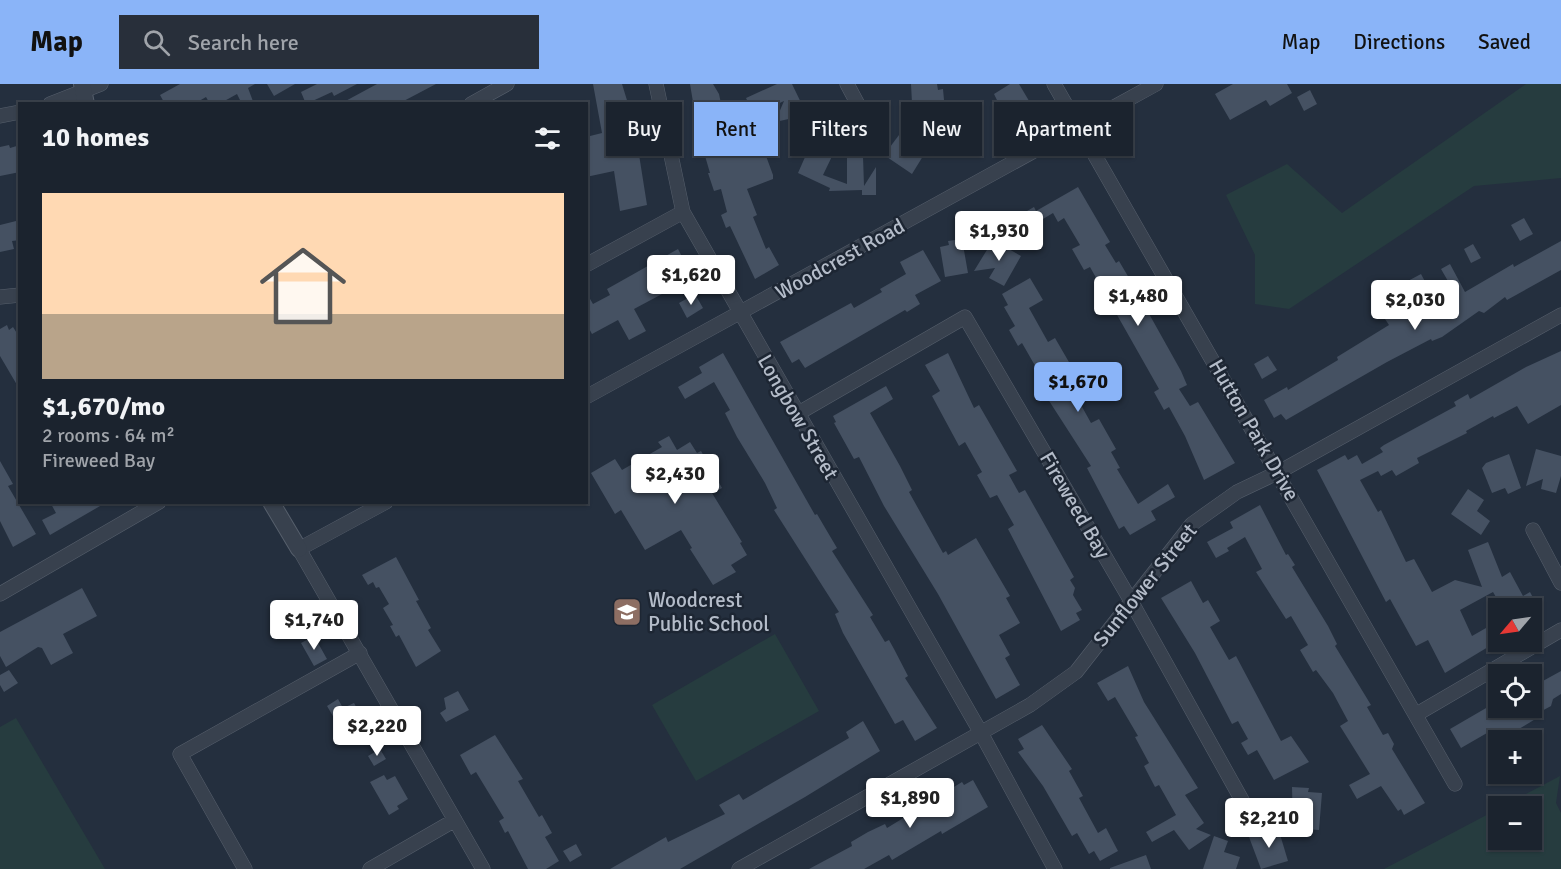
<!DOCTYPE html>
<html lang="en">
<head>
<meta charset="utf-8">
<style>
  :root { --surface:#1b232e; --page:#282f3a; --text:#f1f3f6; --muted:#a0a4aa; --line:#39404a; --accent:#8ab4f8 }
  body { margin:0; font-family:Signika,sans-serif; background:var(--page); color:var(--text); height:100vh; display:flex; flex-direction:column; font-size:22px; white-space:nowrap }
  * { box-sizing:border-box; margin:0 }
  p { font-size:20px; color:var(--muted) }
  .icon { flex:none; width:33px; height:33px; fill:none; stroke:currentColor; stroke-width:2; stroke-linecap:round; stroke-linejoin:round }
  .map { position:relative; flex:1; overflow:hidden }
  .sheet { position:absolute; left:18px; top:18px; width:570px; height:402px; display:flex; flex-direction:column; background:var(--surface); border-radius:0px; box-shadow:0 2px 4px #0004,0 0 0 2px var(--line) }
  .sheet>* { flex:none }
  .guide { position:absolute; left:606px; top:18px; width:570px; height:54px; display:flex; gap:12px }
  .needle { width:39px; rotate:241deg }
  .tools { position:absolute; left:1488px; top:514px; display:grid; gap:12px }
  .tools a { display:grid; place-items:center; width:54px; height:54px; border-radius:0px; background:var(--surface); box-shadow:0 2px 4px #0004,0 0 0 2px var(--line); font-size:30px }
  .price { position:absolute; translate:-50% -51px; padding:0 14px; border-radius:6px; background:#fff; color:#222; font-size:20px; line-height:39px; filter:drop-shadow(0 2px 3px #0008) }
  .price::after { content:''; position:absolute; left:50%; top:36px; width:18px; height:14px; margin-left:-9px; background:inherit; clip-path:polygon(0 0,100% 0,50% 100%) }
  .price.current { background:var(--accent); color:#111 }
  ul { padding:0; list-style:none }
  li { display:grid; align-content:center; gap:12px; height:318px; padding:0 24px }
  li span { display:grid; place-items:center; height:186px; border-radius:0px; color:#555 }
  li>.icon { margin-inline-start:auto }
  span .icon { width:108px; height:108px; fill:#fffc; stroke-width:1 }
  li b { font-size:26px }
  h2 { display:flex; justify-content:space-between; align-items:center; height:72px; padding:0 24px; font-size:26px }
  .tag { padding:0 21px; border-radius:0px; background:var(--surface); box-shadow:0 2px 4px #0004,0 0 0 2px var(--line); font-size:21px; line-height:54px }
  .tag.current { background:var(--accent); color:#111 }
  header { display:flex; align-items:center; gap:36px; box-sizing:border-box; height:84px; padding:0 30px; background:var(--accent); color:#111 }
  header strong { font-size:28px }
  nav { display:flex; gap:33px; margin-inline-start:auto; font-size:21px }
  .search { width:420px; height:54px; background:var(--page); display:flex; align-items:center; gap:15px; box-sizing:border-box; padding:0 21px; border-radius:0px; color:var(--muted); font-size:22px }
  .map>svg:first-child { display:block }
  .green { fill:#263c3f }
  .building { fill:#455162 }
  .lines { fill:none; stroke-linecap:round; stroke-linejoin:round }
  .minor-casing { stroke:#565f6c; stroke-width:15 }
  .tertiary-casing { stroke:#565f6c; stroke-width:18 }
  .minor { stroke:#38414e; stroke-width:14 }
  .tertiary { stroke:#38414e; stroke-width:16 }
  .labels { text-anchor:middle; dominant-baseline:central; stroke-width:5; stroke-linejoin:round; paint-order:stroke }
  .street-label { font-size:21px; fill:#b4bcc9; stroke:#1d2633 }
  .poi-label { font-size:21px; fill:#b4bcc9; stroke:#1d2633; text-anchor:start }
</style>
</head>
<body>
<header>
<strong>Map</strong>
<div class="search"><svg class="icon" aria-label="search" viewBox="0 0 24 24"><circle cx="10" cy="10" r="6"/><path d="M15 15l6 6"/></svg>Search here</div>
<nav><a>Map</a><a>Directions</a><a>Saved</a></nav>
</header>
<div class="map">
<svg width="1561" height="785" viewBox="0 0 1561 785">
  <rect width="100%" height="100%" fill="#242f3e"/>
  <!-- green -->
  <path class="green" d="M1526 0H1561V94L1474 102 1289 225 1255 220V171L1226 111 1287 80 1342 129Z
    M775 550 819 627 696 697 652 621Z
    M16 634 105 785H0V643Z
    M1560 692 1556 719 1561 729V785H1384L1498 725V756H1532V723H1501Z"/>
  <!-- building -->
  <path class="building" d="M180 0H255L248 4 254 20H242L237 10 219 20H210L206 13 194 20H165L160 11Z
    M267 0H295L274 12Z
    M317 0H357L334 12 332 8 306 20 301 8Z
    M377 0H436L398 20H340Z
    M593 0H622L634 39 647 121 620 127 614 87 586 93V53L602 49Z
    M690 0H713L719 10 728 53 730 52 734 66 750 62 751 66 762 61 773 91V95L747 105 757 131 753 133 766 165 769 163 779 181 755 195 730 142 726 144 721 131 727 128 721 105 714 107 708 89H710L698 48Z
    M777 0H792L807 31 775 38 784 17 754 31 746 14Z
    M911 0H937L938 6 943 5 944 16 948 19 941 28 933 29 934 35 913 38Z
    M1010 0H1019L1038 32 1036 34 1038 37 1014 51 994 10Z
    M1233 0H1287L1292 9 1270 22 1266 16 1230 36 1215 10Z
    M1310 6 1317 20 1304 27 1297 13Z
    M902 47 928 64 912 90 884 71Z
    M823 55 837 62 823 91 847 100V72H863L864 102 876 83V111H862V106L829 107 830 104 798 89 809 64 815 66 816 62 819 63Z
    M9 61 10 64 20 61V88L0 92V63Z
    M1078 103 1110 158 1105 161 1116 179 1119 177 1129 194 1181 287 1187 301 1179 305 1190 322 1198 318 1235 379 1204 396 1185 352 1169 323 1164 326 1154 308 1159 305 1108 215 1090 183 1084 186 1072 165 1080 161 1064 134 1058 138 1053 129 1028 144 1020 131 1034 123 1036 127Z
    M1524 134 1533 150 1520 157 1511 141Z
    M20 136V156L12 157 14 165 0 168V141Z
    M962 155 968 189 945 193 940 163 949 161 948 157Z
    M993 156 1021 172 1004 202 989 194 995 184 974 187Z
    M1561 157V186L1507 216 1505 213 1484 229 1479 227 1442 253 1432 257 1431 255 1387 278 1286 336 1281 330 1274 334 1264 316 1287 303 1288 306 1338 276 1337 273 1389 241 1385 235 1408 222 1417 237 1445 222 1456 211 1441 185 1450 180 1465 208 1513 180 1514 183Z
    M1473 160 1481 174 1471 179 1464 165Z
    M678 165 690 188 665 202 659 206 662 210 634 225 646 247 629 256 618 236 592 250 586 239V208L593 220 610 211 607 205Z
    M923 166 941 197 915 211 920 220 907 228 905 226 805 284 799 275 792 279 780 258 851 219 854 224 882 208 880 205 906 190 900 178Z
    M1421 190 1430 207 1415 214 1406 198Z
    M1030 194 1043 216 1029 224 1048 258 1055 254 1084 304 1076 308 1083 320 1081 321 1091 339 1099 335 1116 365 1111 368 1120 384 1117 385 1138 420 1168 400 1175 413 1151 427 1156 436 1130 451 1124 442 1119 445 1087 384 1091 382 1044 309 1049 306 1022 259 1018 262 1009 246 1015 242 1004 223 1008 221 1002 210Z
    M695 210 703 224 687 234 679 219Z
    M7 241 9 246 13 243 20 254V306L0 272V245Z
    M1561 267V321L1528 340 1517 322 1494 334 1493 332 1466 347 1467 349 1417 374 1419 379 1396 392 1392 386 1381 392 1378 387 1360 396 1378 428 1381 426 1406 478 1414 475 1432 508 1455 496 1482 503 1468 466 1488 458 1502 493 1510 488 1523 512 1530 508 1543 533 1532 539V525H1514L1509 515 1500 520 1493 508 1460 526 1472 552 1493 540 1498 549V557L1445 589 1428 556 1416 562 1390 515 1386 518 1317 386 1345 371 1348 376 1357 371 1362 380 1383 368 1380 364 1384 361 1456 322 1454 318 1468 310 1470 315 1526 283Z
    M723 269 815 431 817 430 824 442 837 464 832 467 873 531 870 533 885 558 889 556 894 565 908 592 905 594 937 644 915 657 903 636 895 640 843 549 835 530 839 528 774 426 777 424 765 399 737 353 725 329 730 326 714 298 685 315 678 303 702 289 699 283Z
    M948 269 974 324 979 321 1017 387 1009 391 1019 409 1025 406 1074 493 1070 496 1075 504 1073 511 1082 526 1076 529 1080 536 1061 547 1008 445 1014 441 997 411 990 414 977 391 982 388 965 358 959 362 932 312 940 307 925 281Z
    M1268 272 1277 286 1262 295 1254 280Z
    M886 302 893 315 870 329 900 382 912 406 909 408 943 469 946 467 948 471 976 454 1010 512 1006 514 1020 539 999 551 1010 571 1005 574 1020 601 996 615 938 510 884 422 859 373 854 375 834 339 836 338 833 332Z
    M669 352 677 366 690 358 697 369 701 367 722 404 712 409 742 458 740 459 747 471 731 481 736 488 713 501 690 465 692 464 681 446 645 466 621 426 615 430 591 389 615 375 622 386 662 363 658 358Z
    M1536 365 1561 372V392L1556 409 1541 405 1543 395 1526 402Z
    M1509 370 1521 404 1508 410 1505 404 1492 409 1482 384 1486 379Z
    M0 377 13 400 8 402 36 450 13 463 0 437Z
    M1468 405 1484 416 1477 427 1490 437 1481 451 1451 430Z
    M50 418H107L50 451 42 436 56 429Z
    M1260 421 1286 471 1288 470 1295 481 1292 483 1328 542 1337 560 1335 562 1371 621 1367 623 1383 651 1388 649 1394 660 1392 665 1425 719 1404 731 1401 725 1398 727 1381 702 1357 715 1349 701 1370 690 1340 642 1348 637 1333 609 1316 586 1313 588 1300 566 1308 561 1291 532 1286 535 1256 488 1262 485 1245 453 1227 464 1229 467 1216 474 1207 458 1233 444 1230 438Z
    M396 473 419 516 416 517 431 544 428 546 441 567 416 583 399 551 396 553 390 542 393 541 383 524 389 520 379 503 376 504 373 498 368 501 362 491Z
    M1191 497 1203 519 1208 516 1220 537 1210 543 1229 576 1236 572 1281 657 1291 652 1309 678 1274 696 1257 666 1248 671 1241 659 1248 655 1238 637 1232 640 1195 569 1161 514Z
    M82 504 97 532 63 550 73 569 51 581 42 564 38 563 6 583 0 572V548Z
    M314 552 327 575 314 582 301 559Z
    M1128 582 1144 618 1198 704 1185 711 1204 739 1196 745 1211 751 1189 766 1174 746 1152 758 1146 748 1176 731 1159 701 1155 703 1144 682 1149 679 1135 653 1138 652 1115 613 1108 617 1097 599Z
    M9 586 18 599 4 608 0 601V591Z
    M1561 587V610L1553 615 1551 622 1540 628 1542 631 1494 660 1487 649 1461 664 1450 645 1493 620 1495 624H1532V603Z
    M458 607 469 626 446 638 440 629 446 625 444 614Z
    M338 615 343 624 354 619 365 639 344 651 327 622Z
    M863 637 880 667 805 713 680 785H610L666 753 668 758 725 730 719 721 739 710 743 716 772 699 849 654 846 648Z
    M1042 641 1072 685 1069 687 1083 712 1079 714 1098 749 1106 744 1118 767 1100 777 1094 767 1089 770 1077 749 1072 752 1043 702 1018 668 1024 665 1018 655Z
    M495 651 523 695 518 697 539 733 542 731 552 749 545 753 559 777 546 785H528L508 747 505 749 499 737 504 734 476 688 471 691 460 671Z
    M380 665 386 675 374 682 368 672Z
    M384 691 387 696 395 692 408 715 397 722 399 725 389 731 370 698Z
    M973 696 988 723 942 750 941 747 892 776 889 771 864 785H809L852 762 851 758 868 748 885 740 887 744 962 698 964 701Z
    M1292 703 1309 704 1308 708 1322 709 1319 746 1293 744Z
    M1279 747 1288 777 1261 785 1249 753Z
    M1214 752 1228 757 1224 768 1240 773 1236 785H1203Z
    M576 760 582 771 570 778 563 767Z
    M1146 771 1151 785H1110V784Z"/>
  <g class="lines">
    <!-- minor casing -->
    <g class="minor-casing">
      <path id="minor" d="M656 0 683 128 981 649 1055 785
        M847 0 862 28
        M1054 0 1455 700
        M50 20 101 0
        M471 20 507 0
        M0 32 20 28
        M586 181 683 128
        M0 213 20 211
        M586 313 1156 0
        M797 330 965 233 1131 517 1243 718
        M386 418 299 465 483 785
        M1533 446 1561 499
        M0 510 159 418
        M1417 630 1561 546
        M245 785 180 670 360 569
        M370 785 455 736
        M739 785 1030 621 1076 588 1192 440 1237 408 1279 388 1561 231"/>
    </g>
    <!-- tertiary casing -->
    <g class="tertiary-casing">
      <path id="tertiary" d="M82 0 86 20
        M271 418 299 465"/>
    </g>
    <!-- minor -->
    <use href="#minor" class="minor"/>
    <!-- tertiary -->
    <use href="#tertiary" class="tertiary"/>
  </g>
  <!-- icons -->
  <defs>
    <g id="school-square" transform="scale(1.5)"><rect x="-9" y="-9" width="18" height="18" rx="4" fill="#8d6e63" stroke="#1d2633"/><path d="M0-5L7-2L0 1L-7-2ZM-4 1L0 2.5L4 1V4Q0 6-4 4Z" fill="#fff"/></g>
  </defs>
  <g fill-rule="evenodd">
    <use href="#school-square" x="627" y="528"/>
  </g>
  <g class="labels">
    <!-- street labels -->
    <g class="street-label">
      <text transform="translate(840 175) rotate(-29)">Woodcrest Road</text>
      <text transform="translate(798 333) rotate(60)">Longbow Street</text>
      <text transform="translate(1254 346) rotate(60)">Hutton Park Drive</text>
      <text transform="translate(1075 421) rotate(60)">Fireweed Bay</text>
      <text transform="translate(1145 501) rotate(-51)">Sunflower Street</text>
    </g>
    <!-- poi labels -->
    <g class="poi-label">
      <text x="648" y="516">Woodcrest<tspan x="648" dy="24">Public School</tspan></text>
    </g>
  </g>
</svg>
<div class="tools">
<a><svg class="needle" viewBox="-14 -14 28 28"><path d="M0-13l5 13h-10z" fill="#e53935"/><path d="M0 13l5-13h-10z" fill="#a0a4aa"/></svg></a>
<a><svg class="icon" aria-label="locate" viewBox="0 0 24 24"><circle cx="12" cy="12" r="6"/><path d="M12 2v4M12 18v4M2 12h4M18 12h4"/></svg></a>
<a>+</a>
<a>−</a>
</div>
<b class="price" style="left:999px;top:178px">$1,930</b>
<b class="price" style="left:691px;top:222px">$1,620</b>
<b class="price" style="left:1138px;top:243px">$1,480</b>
<b class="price" style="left:1415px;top:247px">$2,030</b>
<b class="price current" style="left:1078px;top:329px">$1,670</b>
<b class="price" style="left:675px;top:421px">$2,430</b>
<b class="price" style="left:314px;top:567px">$1,740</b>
<b class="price" style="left:377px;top:673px">$2,220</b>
<b class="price" style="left:910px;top:745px">$1,890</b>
<b class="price" style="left:1269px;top:765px">$2,210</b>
<div class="guide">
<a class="tag">Buy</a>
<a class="tag current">Rent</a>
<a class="tag">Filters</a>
<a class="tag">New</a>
<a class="tag">Apartment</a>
</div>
<section class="sheet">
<h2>10 homes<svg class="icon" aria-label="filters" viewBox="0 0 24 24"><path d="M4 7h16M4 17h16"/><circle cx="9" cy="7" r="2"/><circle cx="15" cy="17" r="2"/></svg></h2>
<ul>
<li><span style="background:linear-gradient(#ffd9b3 65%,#b9a48a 0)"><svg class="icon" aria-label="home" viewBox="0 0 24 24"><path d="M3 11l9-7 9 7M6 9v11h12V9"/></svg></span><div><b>$1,670/mo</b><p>2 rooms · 64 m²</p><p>Fireweed Bay</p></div></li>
</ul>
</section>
</div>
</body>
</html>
